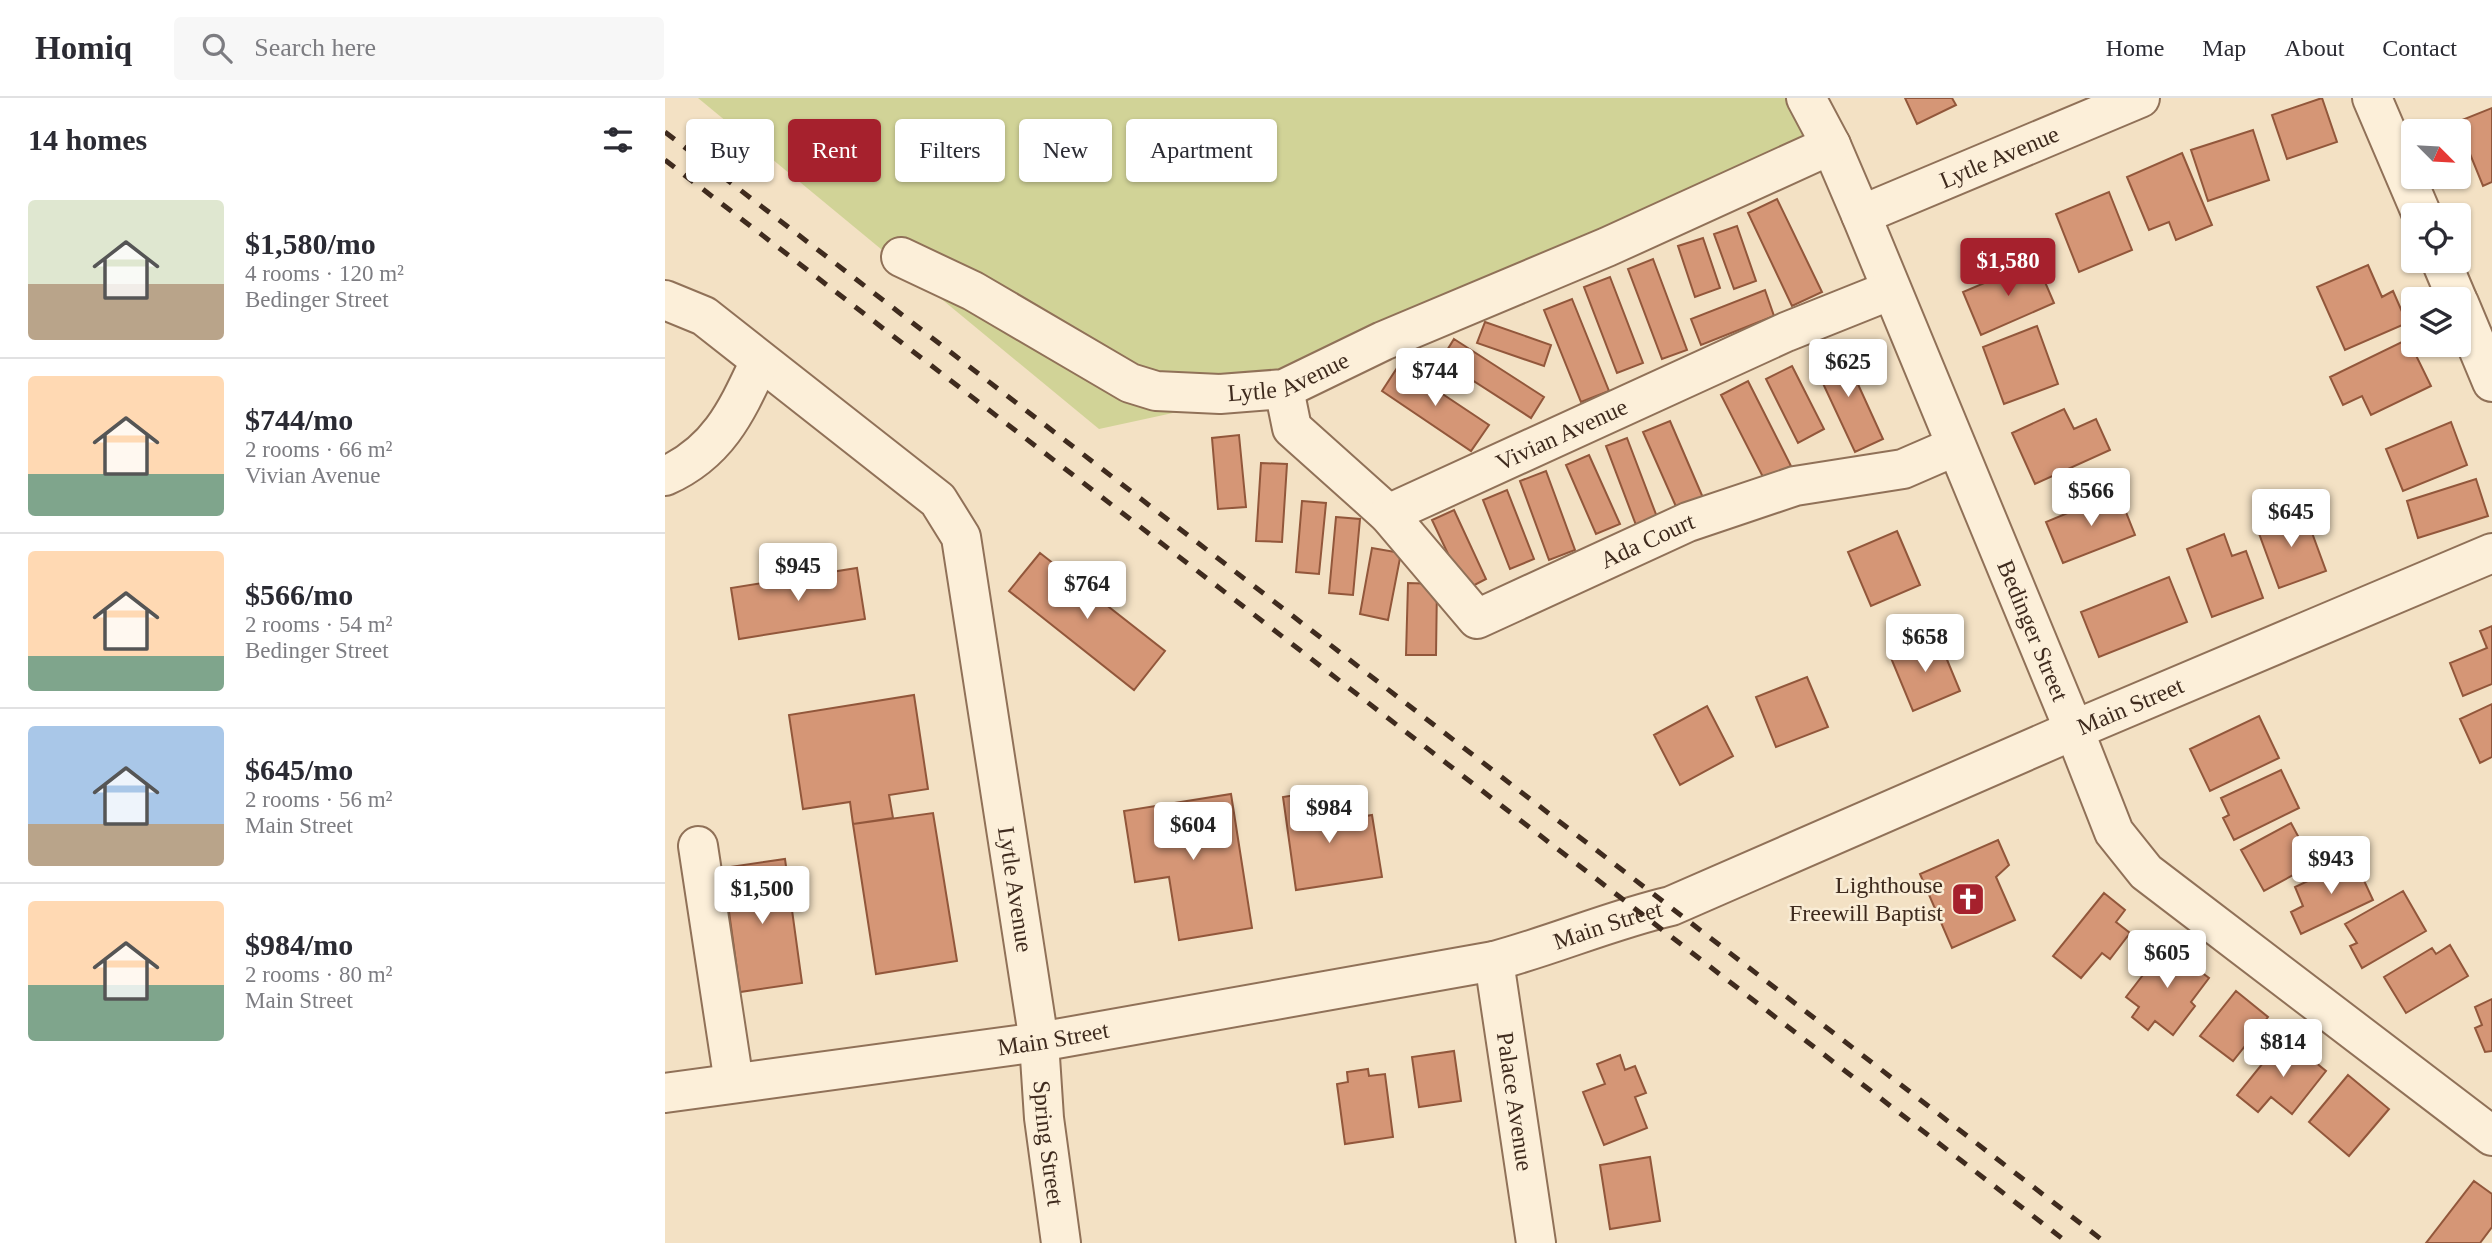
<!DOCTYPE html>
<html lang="en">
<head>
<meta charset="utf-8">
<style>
  :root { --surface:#fff; --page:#f7f7f7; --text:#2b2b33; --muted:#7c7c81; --line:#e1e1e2; --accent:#a6212d }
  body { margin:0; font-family:Georgia,serif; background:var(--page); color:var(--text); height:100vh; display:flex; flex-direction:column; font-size:26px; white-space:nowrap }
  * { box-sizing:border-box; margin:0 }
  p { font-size:23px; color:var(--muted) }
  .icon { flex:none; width:38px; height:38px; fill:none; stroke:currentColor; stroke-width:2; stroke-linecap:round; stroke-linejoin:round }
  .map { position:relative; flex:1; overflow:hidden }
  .details { display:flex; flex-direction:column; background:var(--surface); width:665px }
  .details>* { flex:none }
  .banner { position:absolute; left:21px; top:21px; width:665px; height:63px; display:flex; gap:14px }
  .needle { width:46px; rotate:114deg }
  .buttons { position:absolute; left:1736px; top:21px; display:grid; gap:14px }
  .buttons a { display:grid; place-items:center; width:70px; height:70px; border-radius:7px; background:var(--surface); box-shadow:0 2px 5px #0004; font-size:35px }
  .price { position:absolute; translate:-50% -60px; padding:0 16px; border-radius:7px; background:#fff; color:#222; font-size:23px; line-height:46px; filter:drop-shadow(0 2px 4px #0008) }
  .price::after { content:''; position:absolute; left:50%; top:42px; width:21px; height:16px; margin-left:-10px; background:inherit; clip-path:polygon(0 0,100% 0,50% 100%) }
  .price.on { background:var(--accent); color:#fff }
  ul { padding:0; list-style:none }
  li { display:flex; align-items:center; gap:21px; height:175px; padding:0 28px }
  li+li { border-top:2px solid var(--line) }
  li span { display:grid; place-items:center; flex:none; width:196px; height:140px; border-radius:7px; color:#555 }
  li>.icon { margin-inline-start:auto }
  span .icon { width:84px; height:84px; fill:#fffc; stroke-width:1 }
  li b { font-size:30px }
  h2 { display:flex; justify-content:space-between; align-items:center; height:84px; padding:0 28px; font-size:30px }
  .chip { padding:0 24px; border-radius:7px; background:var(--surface); box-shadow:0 2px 5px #0004; font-size:24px; line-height:63px }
  .chip.on { background:var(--accent); color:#fff }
  header { display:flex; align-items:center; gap:42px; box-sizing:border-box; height:98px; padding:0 35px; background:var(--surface); border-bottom:2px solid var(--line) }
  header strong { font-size:33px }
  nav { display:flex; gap:38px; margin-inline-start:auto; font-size:24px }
  .search { width:490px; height:63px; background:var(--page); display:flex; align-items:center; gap:18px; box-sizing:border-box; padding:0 24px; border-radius:7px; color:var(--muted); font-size:26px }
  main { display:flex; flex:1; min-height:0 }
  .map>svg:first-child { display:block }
  .green { fill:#d1d397 }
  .building { fill:#d59676; stroke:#92573b; stroke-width:2 }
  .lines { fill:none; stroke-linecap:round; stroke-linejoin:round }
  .minor-casing { stroke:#907158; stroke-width:42 }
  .minor { stroke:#fcefd9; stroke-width:38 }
  .rail { stroke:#3f2b1e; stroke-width:5; stroke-dasharray:12 12; stroke-linecap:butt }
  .labels { text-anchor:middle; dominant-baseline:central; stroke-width:5; stroke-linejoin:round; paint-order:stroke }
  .street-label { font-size:24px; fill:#3f2b1e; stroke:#f9ecd5 }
  .poi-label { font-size:24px; fill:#3f2b1e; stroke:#f9ecd5; text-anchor:end }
</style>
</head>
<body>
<header>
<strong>Homiq</strong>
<div class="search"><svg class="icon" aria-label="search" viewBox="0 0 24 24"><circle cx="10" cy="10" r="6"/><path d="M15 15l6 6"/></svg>Search here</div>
<nav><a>Home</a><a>Map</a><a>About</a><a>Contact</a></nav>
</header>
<main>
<section class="details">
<h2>14 homes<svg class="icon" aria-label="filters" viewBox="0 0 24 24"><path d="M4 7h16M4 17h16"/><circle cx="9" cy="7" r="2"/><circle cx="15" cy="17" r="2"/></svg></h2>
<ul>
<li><span style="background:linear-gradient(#dfe7d0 60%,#b9a48a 0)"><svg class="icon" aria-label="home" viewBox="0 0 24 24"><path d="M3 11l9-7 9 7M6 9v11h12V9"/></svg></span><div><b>$1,580/mo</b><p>4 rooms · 120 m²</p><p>Bedinger Street</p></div></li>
<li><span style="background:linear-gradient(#ffd9b3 70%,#7fa58c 0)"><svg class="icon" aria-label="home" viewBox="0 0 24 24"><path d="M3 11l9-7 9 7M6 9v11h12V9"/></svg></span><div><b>$744/mo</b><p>2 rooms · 66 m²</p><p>Vivian Avenue</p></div></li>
<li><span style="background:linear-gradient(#ffd9b3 75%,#7fa58c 0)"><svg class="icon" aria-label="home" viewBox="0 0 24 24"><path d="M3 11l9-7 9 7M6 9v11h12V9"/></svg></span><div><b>$566/mo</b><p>2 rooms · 54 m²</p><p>Bedinger Street</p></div></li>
<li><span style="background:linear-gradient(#a9c7e8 70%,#b9a48a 0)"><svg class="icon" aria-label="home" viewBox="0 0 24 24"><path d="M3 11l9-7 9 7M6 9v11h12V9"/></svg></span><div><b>$645/mo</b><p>2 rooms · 56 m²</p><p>Main Street</p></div></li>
<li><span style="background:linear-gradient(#ffd9b3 60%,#7fa58c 0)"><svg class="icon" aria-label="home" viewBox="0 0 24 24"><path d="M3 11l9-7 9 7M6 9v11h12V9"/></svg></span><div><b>$984/mo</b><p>2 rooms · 80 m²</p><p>Main Street</p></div></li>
</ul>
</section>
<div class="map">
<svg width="1827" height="1145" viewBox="0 0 1827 1145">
  <rect width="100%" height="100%" fill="#f3e1c4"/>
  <!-- green -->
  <path class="green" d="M33 0H1141L1166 47 619 291 434 331Z"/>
  <!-- building -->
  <path class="building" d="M1240 0H1287L1291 7 1252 26Z
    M1657 0 1672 44 1622 61 1607 17Z
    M1827 10V84L1818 88 1792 24Z
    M1588 32 1604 82 1543 103 1526 52Z
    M1517 55 1547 127 1511 142 1504 124 1484 132 1462 79Z
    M1444 94 1467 152 1414 174 1391 116Z
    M1112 101 1157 194 1127 208 1083 115Z
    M1072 128 1091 183 1069 191 1049 136Z
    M1038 140 1055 190 1030 199 1013 148Z
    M988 161 1022 252 997 261 963 171Z
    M1371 163 1389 205 1316 237 1298 194Z
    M1703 167 1717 199 1728 193 1742 225 1680 252 1652 189Z
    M945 179 978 265 952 275 919 189Z
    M1100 192 1109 218 1036 247 1026 221Z
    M907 201 944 293 916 304 879 212Z
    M820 224 886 247 879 268 812 245Z
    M1372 228 1393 286 1339 306 1318 249Z
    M789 241 879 299 866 320 776 262Z
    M1743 241 1766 288 1706 317 1697 298 1678 307 1665 279Z
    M1176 249 1218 341 1190 354 1147 262Z
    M734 267 824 327 806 353 717 293Z
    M1127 268 1159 331 1133 345 1101 281Z
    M1083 283 1126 368 1099 381 1056 297Z
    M1399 311 1409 331 1431 321 1445 352 1370 386 1347 335Z
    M1005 323 1039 402 1013 413 978 334Z
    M1786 324 1802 367 1738 393 1721 351Z
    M574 337 581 409 553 411 547 340Z
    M962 340 992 419 971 427 941 348Z
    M924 357 955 426 931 436 901 367Z
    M596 365 622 366 617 444 591 443Z
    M881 373 910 452 884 462 855 383Z
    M1811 381 1823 418 1753 440 1742 403Z
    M842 392 869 461 845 471 818 402Z
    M1453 394 1470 437 1398 465 1381 424Z
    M637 403 661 405 654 476 631 474Z
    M789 412 821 481 800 492 767 422Z
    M1639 413 1661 473 1614 490 1592 430Z
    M671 419 695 421 688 497 664 495Z
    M1232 433 1255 487 1206 508 1183 454Z
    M1559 436 1567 458 1581 453 1598 500 1547 519 1522 451Z
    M707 450 736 455 723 522 695 516Z
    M375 455 500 553 469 592 344 493Z
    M192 470 200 521 74 541 66 490Z
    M1504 479 1522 524 1434 559 1416 514Z
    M743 485 772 486 771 557H741Z
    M1827 528V586L1798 598 1785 565 1822 550 1815 533Z
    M1273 540 1295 593 1248 613 1226 560Z
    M1142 579 1163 629 1111 649 1091 599Z
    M249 597 263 691 224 697 228 720 188 726 185 704 138 711 124 617Z
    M1827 606V659L1815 665 1795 621Z
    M1042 608 1068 658 1015 687 989 637Z
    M1594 618 1614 660 1545 693 1525 651Z
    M1616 672 1634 710 1569 742 1558 720 1564 717 1556 700Z
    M643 695 645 709 675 705 677 722 707 717 717 779 631 792 618 699Z
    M566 696 587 830 514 842 504 779 470 784 459 713Z
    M268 715 292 863 211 876 188 726Z
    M1626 725 1648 766 1599 793 1576 752Z
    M1333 742 1344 767 1331 779 1350 822 1287 850 1255 776Z
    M120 761 137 885 75 894 58 770Z
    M1689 761 1708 802 1636 836 1626 814 1638 808 1630 789Z
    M1738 793 1761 833 1697 870 1685 848 1692 845 1680 826Z
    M1439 795 1460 812 1451 824 1465 835 1445 861 1437 855 1416 880 1388 858Z
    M1505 842 1523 857 1520 862 1544 880 1526 904 1530 908 1508 937 1490 923 1483 932 1467 919 1474 909 1461 899Z
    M1785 847 1803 878 1741 915 1719 879 1767 850 1771 856Z
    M1571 893 1603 919 1568 963 1535 938Z
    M1827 901V953L1820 954 1810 930 1817 927 1810 909Z
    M1619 939 1661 973 1627 1016 1606 999 1593 1014 1572 997Z
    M789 953 796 1003 754 1009 747 959Z
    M955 957 960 972 970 968 981 995 970 999 982 1030 939 1047 918 994 940 986 932 966Z
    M703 971 704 978 720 976 728 1039 680 1046 672 986 683 984 682 974Z
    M1683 977 1724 1011 1684 1058 1644 1024Z
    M985 1059 995 1123 945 1131 935 1067Z
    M1809 1083 1827 1096V1129L1815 1145H1761Z"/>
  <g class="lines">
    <!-- minor casing -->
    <g class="minor-casing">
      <g id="minor">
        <path id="s1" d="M1141 0 1166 47 1196 117 1409 632 1449 734 1481 774 1827 1038"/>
        <path d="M1707 0 1757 117"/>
        <path id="s2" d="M1196 117 1475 0"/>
        <path id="s3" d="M236 159 308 193 465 285 491 293 555 296 619 291 718 243 942 149 1166 47"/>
        <path d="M1776 163 1792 201"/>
        <path id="s4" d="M0 202 39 218 273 402 296 439 374 944 379 1020 396 1145"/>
        <path d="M1794 205 1827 284"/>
        <path id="s5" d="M619 291 627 330 723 416 812 521 1023 424 1130 388 1238 371 1291 348"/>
        <path d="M0 378C54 354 72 312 95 263"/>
        <path id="s6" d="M723 416 1121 234 1226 192"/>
        <path d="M33 748 69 985"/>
        <path id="s7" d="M829 863 871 1145"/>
        <path id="s8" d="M0 995 374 944 829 863C889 847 946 822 1006 808L1409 632 1827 455"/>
      </g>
    </g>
    <!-- minor -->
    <use href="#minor" class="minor"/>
    <!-- rail -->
    <path class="rail" d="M0 34 1441 1145
      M0 62 1403 1145"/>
  </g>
  <!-- icons -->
  <defs>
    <g id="church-square" transform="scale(1.75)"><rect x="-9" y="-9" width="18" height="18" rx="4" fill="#a6212d" stroke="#f9ecd5"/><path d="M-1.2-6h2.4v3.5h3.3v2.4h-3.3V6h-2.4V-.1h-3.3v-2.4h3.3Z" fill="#fff"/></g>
  </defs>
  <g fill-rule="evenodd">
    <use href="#church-square" x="1303" y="801"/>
  </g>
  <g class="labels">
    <!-- street labels -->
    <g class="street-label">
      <text stroke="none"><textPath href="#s2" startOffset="150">Lytle Avenue</textPath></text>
      <text stroke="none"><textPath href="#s3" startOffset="424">Lytle Avenue</textPath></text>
      <text stroke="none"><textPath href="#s6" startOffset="191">Vivian Avenue</textPath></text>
      <text stroke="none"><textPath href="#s5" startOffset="494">Ada Court</textPath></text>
      <text stroke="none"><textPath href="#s1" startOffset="579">Bedinger Street</textPath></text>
      <text stroke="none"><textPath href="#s8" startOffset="1526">Main Street</textPath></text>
      <text stroke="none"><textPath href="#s4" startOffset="740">Lytle Avenue</textPath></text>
      <text stroke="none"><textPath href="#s8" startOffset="959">Main Street</textPath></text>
      <text stroke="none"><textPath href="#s8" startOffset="392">Main Street</textPath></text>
      <text stroke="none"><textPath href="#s7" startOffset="142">Palace Avenue</textPath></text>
      <text stroke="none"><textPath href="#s4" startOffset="996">Spring Street</textPath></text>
    </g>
    <!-- poi labels -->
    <g class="poi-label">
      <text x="1278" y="787">Lighthouse<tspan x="1278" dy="28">Freewill Baptist</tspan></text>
    </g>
  </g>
</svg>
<div class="buttons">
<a><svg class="needle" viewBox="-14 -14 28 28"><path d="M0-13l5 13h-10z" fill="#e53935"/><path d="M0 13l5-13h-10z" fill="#7c7c81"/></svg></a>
<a><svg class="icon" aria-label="locate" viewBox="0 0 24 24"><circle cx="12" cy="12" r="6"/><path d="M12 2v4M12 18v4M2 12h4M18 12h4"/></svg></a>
<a><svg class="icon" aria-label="layers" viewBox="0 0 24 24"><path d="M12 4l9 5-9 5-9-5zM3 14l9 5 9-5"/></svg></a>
</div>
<b class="price on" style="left:1343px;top:200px">$1,580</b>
<b class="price" style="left:1183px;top:301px">$625</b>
<b class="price" style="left:770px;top:310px">$744</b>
<b class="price" style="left:1426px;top:430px">$566</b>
<b class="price" style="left:1626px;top:451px">$645</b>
<b class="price" style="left:133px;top:505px">$945</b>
<b class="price" style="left:422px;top:523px">$764</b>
<b class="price" style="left:1260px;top:576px">$658</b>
<b class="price" style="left:664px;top:747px">$984</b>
<b class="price" style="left:528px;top:764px">$604</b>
<b class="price" style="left:1666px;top:798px">$943</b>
<b class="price" style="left:97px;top:828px">$1,500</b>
<b class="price" style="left:1502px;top:892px">$605</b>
<b class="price" style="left:1618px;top:981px">$814</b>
<div class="banner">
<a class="chip">Buy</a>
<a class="chip on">Rent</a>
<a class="chip">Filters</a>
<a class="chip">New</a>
<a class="chip">Apartment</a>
</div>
</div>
</main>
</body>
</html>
